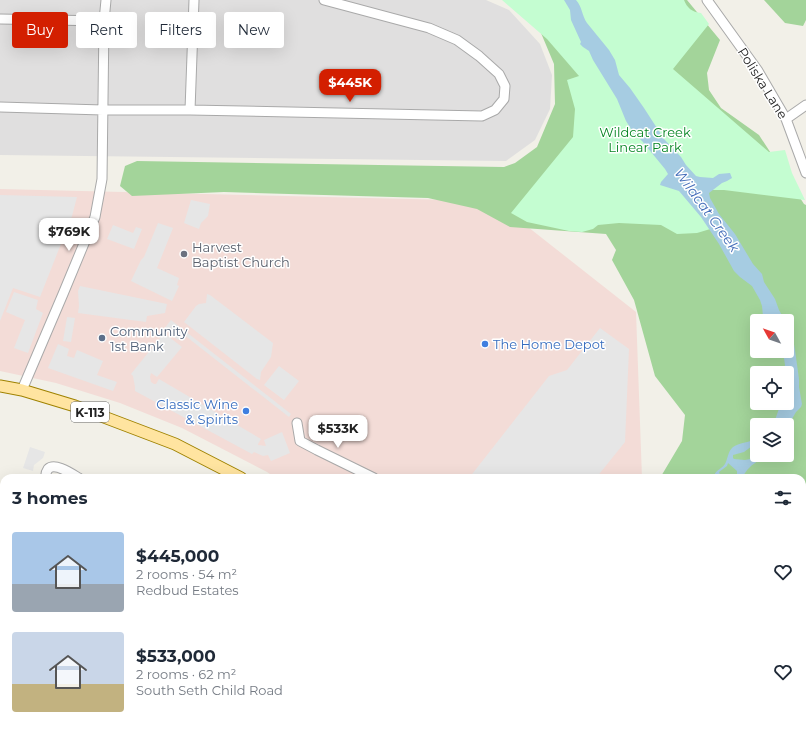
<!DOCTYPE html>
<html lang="en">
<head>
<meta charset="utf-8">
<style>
  :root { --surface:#fff; --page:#f6f6f7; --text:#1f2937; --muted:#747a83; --accent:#d31f00 }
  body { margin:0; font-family:Montserrat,sans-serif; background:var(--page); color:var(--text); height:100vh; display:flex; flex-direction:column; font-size:15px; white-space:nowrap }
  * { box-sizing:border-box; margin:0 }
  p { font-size:13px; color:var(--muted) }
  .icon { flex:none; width:22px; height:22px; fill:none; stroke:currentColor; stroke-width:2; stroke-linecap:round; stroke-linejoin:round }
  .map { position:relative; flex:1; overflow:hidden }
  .panel { position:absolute; left:0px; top:474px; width:806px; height:256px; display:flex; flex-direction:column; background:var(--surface); border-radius:12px 12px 0 0; box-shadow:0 4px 16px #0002 }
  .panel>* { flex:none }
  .hud { position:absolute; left:12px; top:12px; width:400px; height:36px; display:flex; gap:8px }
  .needle { width:26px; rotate:310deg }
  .controls { position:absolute; left:750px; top:314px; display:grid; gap:8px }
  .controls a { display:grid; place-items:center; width:44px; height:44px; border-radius:4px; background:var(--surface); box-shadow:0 4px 16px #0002; font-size:20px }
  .price { position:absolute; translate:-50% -34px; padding:0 9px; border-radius:8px; background:#fff; color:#222; font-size:13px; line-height:26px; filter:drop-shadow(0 1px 2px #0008) }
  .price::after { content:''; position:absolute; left:50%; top:24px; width:12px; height:9px; margin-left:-6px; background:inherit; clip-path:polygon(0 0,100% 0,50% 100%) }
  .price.current { background:var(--accent); color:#fff }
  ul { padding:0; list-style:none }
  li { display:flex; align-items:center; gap:12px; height:100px; padding:0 12px }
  li span { display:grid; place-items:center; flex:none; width:112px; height:80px; border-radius:4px; color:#555 }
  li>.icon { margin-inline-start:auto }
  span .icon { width:48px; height:48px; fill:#fffc; stroke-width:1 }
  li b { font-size:17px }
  h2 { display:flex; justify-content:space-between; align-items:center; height:48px; padding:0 12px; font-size:17px }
  .tag { padding:0 14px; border-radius:4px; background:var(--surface); box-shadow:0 4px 16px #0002; font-size:14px; line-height:36px }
  .tag.current { background:var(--accent); color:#fff }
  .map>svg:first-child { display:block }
  .residential { fill:#e0dfdf }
  .commercial { fill:#f3dcd7 }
  .forest { fill:#a3d49a; fill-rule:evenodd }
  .park { fill:#c4fdd1 }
  .parking { fill:#e6e6e6 }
  .water { fill:#a6cce2 }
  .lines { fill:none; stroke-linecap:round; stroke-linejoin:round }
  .minor-casing { stroke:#a9a9a9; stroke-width:11 }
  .major-casing { stroke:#9f8200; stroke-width:13 }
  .minor { stroke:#fff; stroke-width:9 }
  .major { stroke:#ffe4a0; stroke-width:11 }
  .worship-dot { fill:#6b7280; stroke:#fff; stroke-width:1.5 }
  .service-dot { fill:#5c6f8a; stroke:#fff; stroke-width:1.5 }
  .shop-dot { fill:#3f7fe0; stroke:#fff; stroke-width:1.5 }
  .labels { text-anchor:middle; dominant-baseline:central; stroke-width:3; stroke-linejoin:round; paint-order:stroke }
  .shield { fill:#fff; stroke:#646464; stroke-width:1 }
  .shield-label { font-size:12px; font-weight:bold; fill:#222 }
  .street-label { font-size:13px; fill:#222; stroke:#fff }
  .park-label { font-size:13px; fill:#058522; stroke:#fff }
  .worship-label { font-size:13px; fill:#5b616d; stroke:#fff; text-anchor:start }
  .service-label { font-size:13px; fill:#4e5e75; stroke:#fff; text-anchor:start }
  .shop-label { font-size:13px; fill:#366cbe; stroke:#fff; text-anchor:start }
  .water-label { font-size:14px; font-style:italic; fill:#466fba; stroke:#fff }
</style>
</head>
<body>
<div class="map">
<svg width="806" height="730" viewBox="0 0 806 730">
  <rect width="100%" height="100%" fill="#f2f0e8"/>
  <!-- residential -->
  <path class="residential" d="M0 0H486L509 10 540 44 552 75 550 109 535 140 506 161 0 155Z"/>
  <!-- commercial -->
  <path class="commercial" d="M0 189 495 201 636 312 642 478H276L267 472 182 428 120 403 56 383 0 371Z
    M164 726H502L506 730H169Z"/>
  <!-- forest -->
  <path class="forest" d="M508 0H687L720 40 707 73 709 90 721 108 759 135 804 204 806 205V687L802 684V478H660L682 441 685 415 655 376 634 300 612 260 616 250 606 234 510 227 477 209 428 198 224 192 132 196 120 186 125 166 137 161 504 167 515 163 537 147 555 104 554 64 541 33ZM757 321H787V351H757ZM757 373H787V403H757ZM757 425H787V455H757Z
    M764 0H806V20L803 26 785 23Z
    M4 696V726H141L145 730H0V697Z"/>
  <!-- park -->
  <path class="park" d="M502 0H684C687 8 692 12 701 13L709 24 673 69 769 152 785 150 792 173 805 200 724 190H696L717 227 697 233 677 234 661 225 619 223 598 225 593 229 582 232 569 231 527 222 511 213 573 137 575 109 567 80 579 76 547 39Z
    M88 726H132L136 730H84Z"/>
  <!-- parking -->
  <path class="parking" d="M0 195 77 197 72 216 40 297 13 288 0 321Z
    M191 200 210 204 208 216 201 223 199 229 184 223Z
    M158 223 173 228 157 268 179 278 177 285 179 286 172 301 131 281 141 260 144 257Z
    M113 225 133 233 136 227 142 229 134 249 107 239Z
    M80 286 167 304 165 313 147 316 146 322 78 313 79 306 78 291Z
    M14 292 38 300 36 309 43 313 28 353 14 348 25 320 6 312Z
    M207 294 210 295 273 343 271 357 261 372 260 380 257 379 184 322 196 306 199 304 206 303Z
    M67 317 75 318 71 342 63 341Z
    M171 320 291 414 289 417 183 334 178 340 164 329Z
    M600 328 629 349 625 442 596 478H469L549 376 567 370Z
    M164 333 182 347 157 377 151 373 150 377 151 382 154 384H156L159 379 261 439 258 444V445L266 446 264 440 282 432 290 453 271 461 268 455 263 456 254 452 252 454 135 391V387L133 376 131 374Z
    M58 344 69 349 67 356 74 358 77 350 103 361 97 375 117 382 113 391 48 368Z
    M279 366 299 381 284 400 264 385Z
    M30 447 45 452 43 458 34 465 33 471 23 468Z
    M226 726H295L297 730H231Z
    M400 726H448L451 730H395Z"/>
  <!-- water -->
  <path class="water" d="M564 0H576C582 6 582 16 587 23L609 50 615 60 619 75 630 88 644 108 664 139 681 157 686 165 696 176 700 177 713 178 719 174 730 173 732 178 727 181 722 183 709 193 710 198 719 214 735 234 753 264 762 274 764 282 775 299 779 310 785 321H766L763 316 762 306 760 300 752 286 740 277 734 271 719 244 701 217 679 191 660 185 661 182 668 174 665 169 642 141 633 132 626 121 617 99 593 60 589 51 583 47 580 44 581 42 571 20 570 10Z
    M787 324 793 339 795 350 799 379V387L802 404 801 407 796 412 789 424 787 434V425H772L775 420 781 403H787V373H784L785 365 783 351H787Z
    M757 438V444L752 446 744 452 733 455V458L734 459 745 460 750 459 758 455H769L762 461 760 460C752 464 746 470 742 478H733L737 474V471L728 463 727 466 719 472 721 478H714C714 470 721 470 725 464 728 458 728 451 733 447 740 442 750 443 757 438Z"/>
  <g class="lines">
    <!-- minor casing -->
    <g class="minor-casing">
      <path id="minor" d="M707 0 758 71 786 119 806 173
        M0 19 104 21
        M0 107 103 110H190L482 116 495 110 504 99 505 86 499 74 479 56 457 40 429 28 324 0
        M190 110 194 0
        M786 119 806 105
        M22 390 63 294 95 217 102 179 104 21 106 0
        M297 423 300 441 317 450 374 478
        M46 478C45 474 46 472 48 469 55 462 72 474 79 478
        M151 726 156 730
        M309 726 310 730
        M329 726 331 730
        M463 726 468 730
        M628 726 632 730
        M373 730 378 726"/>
    </g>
    <!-- major casing -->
    <g class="major-casing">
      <path id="major" d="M0 386 22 390 75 406 175 444 241 478
        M563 726 567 730"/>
    </g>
    <!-- minor -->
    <use href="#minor" class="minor"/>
    <!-- major -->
    <use href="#major" class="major"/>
  </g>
  <!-- markers -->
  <circle class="worship-dot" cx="184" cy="254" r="4"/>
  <circle class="service-dot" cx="102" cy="338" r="4"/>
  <g class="shop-dot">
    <circle cx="485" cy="344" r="4"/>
    <circle cx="246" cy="411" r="4"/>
  </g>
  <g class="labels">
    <!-- shield labels -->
    <rect class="shield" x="71" y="402" width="38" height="20" rx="3"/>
    <g class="shield-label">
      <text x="90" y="412">K-113</text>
    </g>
    <!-- street labels -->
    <g class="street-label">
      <text transform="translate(763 83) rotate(58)">Poliska Lane</text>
    </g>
    <!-- park labels -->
    <g class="park-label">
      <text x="645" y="132">Wildcat Creek<tspan x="645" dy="15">Linear Park</tspan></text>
    </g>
    <!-- worship labels -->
    <g class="worship-label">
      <text x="192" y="247">Harvest<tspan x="192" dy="15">Baptist Church</tspan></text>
    </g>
    <!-- service labels -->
    <g class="service-label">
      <text x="110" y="331">Community<tspan x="110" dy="15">1st Bank</tspan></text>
    </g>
    <!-- shop labels -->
    <g class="shop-label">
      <text x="493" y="344">The Home Depot</text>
      <text x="238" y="404" text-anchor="end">Classic Wine<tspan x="238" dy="15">&amp; Spirits</tspan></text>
    </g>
    <!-- water labels -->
    <g class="water-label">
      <text transform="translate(707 210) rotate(54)">Wildcat Creek</text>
    </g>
  </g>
</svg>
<div class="controls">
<a><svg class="needle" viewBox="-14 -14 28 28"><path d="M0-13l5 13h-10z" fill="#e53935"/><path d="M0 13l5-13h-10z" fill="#747a83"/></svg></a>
<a><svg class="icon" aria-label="locate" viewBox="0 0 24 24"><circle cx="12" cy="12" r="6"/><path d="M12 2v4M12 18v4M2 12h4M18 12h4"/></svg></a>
<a><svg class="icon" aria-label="layers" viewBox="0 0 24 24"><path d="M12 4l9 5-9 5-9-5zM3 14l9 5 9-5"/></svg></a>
</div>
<b class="price current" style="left:350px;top:103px">$445K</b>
<b class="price" style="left:69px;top:252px">$769K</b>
<b class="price" style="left:338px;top:449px">$533K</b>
<div class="hud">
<a class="tag current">Buy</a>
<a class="tag">Rent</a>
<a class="tag">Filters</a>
<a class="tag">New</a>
</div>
<section class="panel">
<h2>3 homes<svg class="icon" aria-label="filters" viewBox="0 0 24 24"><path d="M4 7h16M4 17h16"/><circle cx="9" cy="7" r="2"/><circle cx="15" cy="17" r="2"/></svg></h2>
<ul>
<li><span style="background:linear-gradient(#a9c7e8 65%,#9aa5b1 0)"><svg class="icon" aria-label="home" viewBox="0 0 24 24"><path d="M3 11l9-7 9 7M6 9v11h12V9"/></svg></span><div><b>$445,000</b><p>2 rooms · 54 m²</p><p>Redbud Estates</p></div><svg class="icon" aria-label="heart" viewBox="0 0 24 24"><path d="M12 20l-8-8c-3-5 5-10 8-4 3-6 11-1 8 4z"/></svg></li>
<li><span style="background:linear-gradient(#c9d6e8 65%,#c2b280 0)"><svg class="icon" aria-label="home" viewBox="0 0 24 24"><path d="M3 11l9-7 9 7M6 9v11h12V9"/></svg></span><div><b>$533,000</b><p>2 rooms · 62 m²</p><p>South Seth Child Road</p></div><svg class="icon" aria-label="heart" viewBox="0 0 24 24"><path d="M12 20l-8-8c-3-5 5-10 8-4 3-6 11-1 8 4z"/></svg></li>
</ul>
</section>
</div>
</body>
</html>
